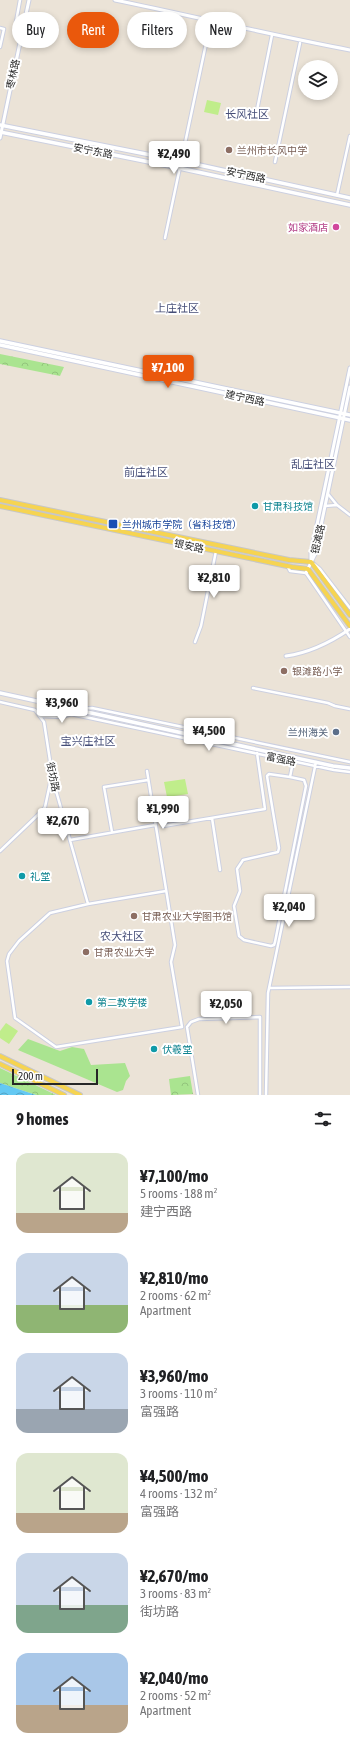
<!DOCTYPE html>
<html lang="en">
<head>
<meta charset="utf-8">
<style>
  :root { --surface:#fff; --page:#f2f2f2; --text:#202124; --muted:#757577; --accent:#ea580c }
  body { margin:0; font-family:"Asap Condensed","Noto Sans SC",sans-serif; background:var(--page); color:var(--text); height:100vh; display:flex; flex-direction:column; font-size:15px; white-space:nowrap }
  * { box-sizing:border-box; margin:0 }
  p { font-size:13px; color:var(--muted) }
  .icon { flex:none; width:22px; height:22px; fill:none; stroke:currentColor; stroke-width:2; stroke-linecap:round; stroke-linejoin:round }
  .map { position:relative; height:1095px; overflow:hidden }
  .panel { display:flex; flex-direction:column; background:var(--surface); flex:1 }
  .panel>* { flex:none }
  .top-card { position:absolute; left:12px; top:12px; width:326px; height:36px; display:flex; gap:8px }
  .tools { position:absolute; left:298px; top:60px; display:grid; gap:8px }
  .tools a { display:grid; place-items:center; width:40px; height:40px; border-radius:50%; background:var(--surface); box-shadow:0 2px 6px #0003; font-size:20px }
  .scale { position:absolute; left:12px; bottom:10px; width:86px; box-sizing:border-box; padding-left:4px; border:2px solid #272727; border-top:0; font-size:11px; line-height:14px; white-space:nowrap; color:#272727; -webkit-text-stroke:3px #fff; paint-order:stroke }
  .price { position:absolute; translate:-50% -34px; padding:0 9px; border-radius:4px; background:#fff; color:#222; font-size:13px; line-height:26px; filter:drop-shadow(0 1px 2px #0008) }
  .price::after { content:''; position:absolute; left:50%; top:24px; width:12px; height:9px; margin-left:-6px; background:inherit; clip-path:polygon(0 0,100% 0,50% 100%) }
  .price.selected { background:var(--accent); color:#fff }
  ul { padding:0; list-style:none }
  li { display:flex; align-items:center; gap:12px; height:100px; padding:0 16px }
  li span { display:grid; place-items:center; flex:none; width:112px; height:80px; border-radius:12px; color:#555 }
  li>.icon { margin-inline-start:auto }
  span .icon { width:48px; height:48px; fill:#fffc; stroke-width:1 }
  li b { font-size:17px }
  h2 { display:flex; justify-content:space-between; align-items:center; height:48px; padding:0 16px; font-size:17px }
  .pill { padding:0 14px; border-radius:18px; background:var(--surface); box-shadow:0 2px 6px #0003; font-size:14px; line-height:36px }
  .pill.selected { background:var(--accent); color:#fff }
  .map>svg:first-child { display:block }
  .grass { fill:#aae490 }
  .park { fill:url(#park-crowns) }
  .pitch { fill:#c0ed8b }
  .water { fill:url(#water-waves) }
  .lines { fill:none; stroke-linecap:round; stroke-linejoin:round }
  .minor-casing { stroke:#ccd0e1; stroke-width:4.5 }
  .tertiary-casing { stroke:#ccd0e1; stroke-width:5 }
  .secondary-casing { stroke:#ccd0e1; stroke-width:5.5 }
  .primary-casing { stroke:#c7c7c7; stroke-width:6 }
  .minor { stroke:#fff; stroke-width:2.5 }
  .tertiary { stroke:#fff; stroke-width:3 }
  .secondary { stroke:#fff; stroke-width:3.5 }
  .primary { stroke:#f6d451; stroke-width:4 }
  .education-dot { fill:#8d6e63; stroke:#fff; stroke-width:1.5 }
  .hotel-dot { fill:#d1479c; stroke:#fff; stroke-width:1.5 }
  .culture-dot { fill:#0f9aa8; stroke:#fff; stroke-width:1.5 }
  .transit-dot { fill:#1a4fb4; stroke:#fff; stroke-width:1.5 }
  .service-dot { fill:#5c6f8a; stroke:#fff; stroke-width:1.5 }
  .labels { text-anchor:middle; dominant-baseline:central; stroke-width:4; stroke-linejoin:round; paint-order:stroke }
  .street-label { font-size:10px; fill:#272727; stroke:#fff }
  .education-label { font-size:10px; fill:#785e54; stroke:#fff; text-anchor:start }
  .hotel-label { font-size:10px; fill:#b23c85; stroke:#fff; text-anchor:end }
  .culture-label { font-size:10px; fill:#0d838f; stroke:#fff; text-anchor:start }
  .transit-label { font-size:10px; fill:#164399; stroke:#fff; text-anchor:start }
  .service-label { font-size:10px; fill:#4e5e75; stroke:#fff; text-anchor:end }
  .neighbourhood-label { font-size:11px; fill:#464e78; stroke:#fff }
</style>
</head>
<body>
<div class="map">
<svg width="350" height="1095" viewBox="0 0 350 1095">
  <defs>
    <pattern id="park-crowns" width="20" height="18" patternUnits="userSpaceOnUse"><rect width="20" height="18" fill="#aae490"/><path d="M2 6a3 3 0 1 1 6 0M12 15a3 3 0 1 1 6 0" fill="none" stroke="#92c47c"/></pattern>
    <pattern id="water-waves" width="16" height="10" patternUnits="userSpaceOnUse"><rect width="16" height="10" fill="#64c9f3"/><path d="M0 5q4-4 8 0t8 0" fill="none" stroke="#52a3c5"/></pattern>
  </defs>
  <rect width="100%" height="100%" fill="#ebe3d7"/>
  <!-- grass -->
  <path class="grass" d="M28 1039 60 1051 72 1047 84 1049 91 1065 125 1063 130 1076 126 1081 123 1090 117 1092 18 1050Z"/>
  <!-- park -->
  <path class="park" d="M0 354 64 367 60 376 0 364Z
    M0 1068 56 1095H36L0 1083Z
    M190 1076 193 1094 171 1095 169 1079Z"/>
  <!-- pitch -->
  <path class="pitch" d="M207 100 221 103 218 115 204 112Z
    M185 779 188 794 167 797 164 782Z
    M6 1023 18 1031 9 1044 0 1038V1031Z"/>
  <!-- water -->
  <path class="water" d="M0 1083 36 1095H0Z"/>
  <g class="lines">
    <!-- minor casing -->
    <g class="minor-casing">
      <path id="minor" d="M20 0 16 22 23 29
        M0 28 4 29 0 47
        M256 115 272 35
        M275 162 300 43
        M337 195 350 136
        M165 238 211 20
        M328 494 337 505 350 515
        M325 506 337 505
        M314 564 320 569 350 608
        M288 567 290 571 306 573 350 637
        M195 642 201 626 216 551
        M253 688 328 703 335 706 350 709
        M0 702 35 710 44 722 53 780 88 904
        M79 709 92 708 350 762
        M71 714 334 770 350 772
        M40 716 62 717 71 714 74 710
        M147 771 175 945 171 962 182 1027 56 1047 15 1018 7 961 9 954 19 941 50 913 88 904 166 891
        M290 777 304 780 306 786 275 942 274 945 271 946 244 940 239 936 234 906 240 891 237 869 243 860 278 852 279 848 267 776 269 774 290 777 294 757
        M212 818 220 870
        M163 826 265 809 257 753
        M112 832 104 787 148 780
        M70 840 155 825
        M0 851 42 811 45 807 51 779
        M269 988 350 987
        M198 1095 187 1027 191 1022 199 1019 260 1017V1095
        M266 1095 268 993 316 762"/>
    </g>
    <!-- tertiary casing -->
    <g class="tertiary-casing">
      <path id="tertiary" d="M115 0C193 16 271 35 350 50
        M0 138 29 0
        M311 562V553L350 368
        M306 573 315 554 350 387
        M286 656C309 653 331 642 350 629"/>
    </g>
    <!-- secondary casing -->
    <g class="secondary-casing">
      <path id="secondary" d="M0 125 181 161 350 198
        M0 132 179 168 350 205
        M0 341 350 415
        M0 345 350 420
        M0 693 333 766 350 768"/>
    </g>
    <!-- primary casing -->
    <g class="primary-casing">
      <path id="primary" d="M0 500 289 560 311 562 350 615
        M0 506 292 567 308 569 350 626
        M0 1056 80 1095
        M0 1064 64 1095"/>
    </g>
    <!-- minor -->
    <use href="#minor" class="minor"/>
    <!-- tertiary -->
    <use href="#tertiary" class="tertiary"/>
    <!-- secondary -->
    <use href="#secondary" class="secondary"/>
    <!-- primary -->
    <use href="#primary" class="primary"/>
  </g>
  <!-- markers -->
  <g class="education-dot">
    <circle cx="229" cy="150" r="4"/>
    <circle cx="284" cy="671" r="4"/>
    <circle cx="134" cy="916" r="4"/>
    <circle cx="86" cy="952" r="4"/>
  </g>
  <circle class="hotel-dot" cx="336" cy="227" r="4"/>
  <g class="culture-dot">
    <circle cx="255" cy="506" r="4"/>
    <circle cx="22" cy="876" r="4"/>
    <circle cx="89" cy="1002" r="4"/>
    <circle cx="154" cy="1049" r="4"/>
  </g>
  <rect class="transit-dot" x="108" y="519" width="10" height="10" rx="2"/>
  <circle class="service-dot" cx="336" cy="732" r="4"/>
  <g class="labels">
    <!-- street labels -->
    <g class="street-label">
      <text transform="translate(13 74) rotate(-78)">枣林路</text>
      <text transform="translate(93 151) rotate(11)">安宁东路</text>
      <text transform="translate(246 175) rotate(12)">安宁西路</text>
      <text transform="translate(245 398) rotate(12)">建宁西路</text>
      <text transform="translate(318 539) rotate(-77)">银滩路</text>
      <text transform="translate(189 546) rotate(12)">银安路</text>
      <text transform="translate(281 759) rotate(12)">富强路</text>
      <text transform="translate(53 777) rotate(78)">街坊路</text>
    </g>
    <!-- education labels -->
    <g class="education-label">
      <text x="237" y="150">兰州市长风中学</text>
      <text x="292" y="671">银滩路小学</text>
      <text x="142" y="916">甘肃农业大学图书馆</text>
      <text x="94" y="952">甘肃农业大学</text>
    </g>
    <!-- hotel labels -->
    <g class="hotel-label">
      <text x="328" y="227">如家酒店</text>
    </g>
    <!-- culture labels -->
    <g class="culture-label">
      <text x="263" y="506">甘肃科技馆</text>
      <text x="30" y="876">礼堂</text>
      <text x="97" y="1002">第二教学楼</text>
      <text x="162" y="1049">伏羲堂</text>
    </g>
    <!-- transit labels -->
    <g class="transit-label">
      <text x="122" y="524">兰州城市学院（省科技馆）</text>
    </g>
    <!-- service labels -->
    <g class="service-label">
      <text x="328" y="732">兰州海关</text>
    </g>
    <!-- neighbourhood labels -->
    <g class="neighbourhood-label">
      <text x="247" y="114">长风社区</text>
      <text x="177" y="308">上庄社区</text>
      <text x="313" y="464">乱庄社区</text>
      <text x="146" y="472">前庄社区</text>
      <text x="88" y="741">宝兴庄社区</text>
      <text x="122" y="936">农大社区</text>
    </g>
  </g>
</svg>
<div class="tools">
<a><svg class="icon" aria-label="layers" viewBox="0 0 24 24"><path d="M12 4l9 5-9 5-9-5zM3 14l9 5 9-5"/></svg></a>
</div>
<div class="scale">200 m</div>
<b class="price" style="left:174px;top:175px">¥2,490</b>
<b class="price selected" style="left:168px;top:389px">¥7,100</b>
<b class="price" style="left:214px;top:599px">¥2,810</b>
<b class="price" style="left:62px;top:724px">¥3,960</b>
<b class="price" style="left:209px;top:752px">¥4,500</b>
<b class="price" style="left:163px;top:830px">¥1,990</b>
<b class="price" style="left:63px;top:842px">¥2,670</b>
<b class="price" style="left:289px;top:928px">¥2,040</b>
<b class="price" style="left:226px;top:1025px">¥2,050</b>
<div class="top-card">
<a class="pill">Buy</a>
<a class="pill selected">Rent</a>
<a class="pill">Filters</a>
<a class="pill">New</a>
</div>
</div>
<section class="panel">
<h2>9 homes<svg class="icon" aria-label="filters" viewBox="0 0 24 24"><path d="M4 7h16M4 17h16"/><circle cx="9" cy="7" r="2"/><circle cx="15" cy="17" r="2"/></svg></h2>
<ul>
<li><span style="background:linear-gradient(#dfe7d0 75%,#b9a48a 0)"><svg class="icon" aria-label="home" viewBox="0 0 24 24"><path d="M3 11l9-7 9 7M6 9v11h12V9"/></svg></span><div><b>¥7,100/mo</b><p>5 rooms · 188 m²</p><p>建宁西路</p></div></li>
<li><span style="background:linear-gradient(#c9d6e8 65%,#8fb573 0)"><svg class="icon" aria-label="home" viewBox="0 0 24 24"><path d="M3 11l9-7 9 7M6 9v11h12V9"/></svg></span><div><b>¥2,810/mo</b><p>2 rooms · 62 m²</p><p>Apartment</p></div></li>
<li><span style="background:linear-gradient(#c9d6e8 70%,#9aa5b1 0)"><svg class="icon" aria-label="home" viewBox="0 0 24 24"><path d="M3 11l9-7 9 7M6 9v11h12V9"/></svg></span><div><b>¥3,960/mo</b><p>3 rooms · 110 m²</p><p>富强路</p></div></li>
<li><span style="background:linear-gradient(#dfe7d0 75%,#b9a48a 0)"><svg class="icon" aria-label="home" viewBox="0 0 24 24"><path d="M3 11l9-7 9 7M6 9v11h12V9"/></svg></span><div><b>¥4,500/mo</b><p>4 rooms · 132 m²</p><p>富强路</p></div></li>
<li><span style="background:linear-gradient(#c9d6e8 65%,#7fa58c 0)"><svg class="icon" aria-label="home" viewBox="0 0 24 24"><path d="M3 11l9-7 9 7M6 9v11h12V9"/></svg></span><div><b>¥2,670/mo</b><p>3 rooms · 83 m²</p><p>街坊路</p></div></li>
<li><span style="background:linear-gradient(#a9c7e8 65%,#b9a48a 0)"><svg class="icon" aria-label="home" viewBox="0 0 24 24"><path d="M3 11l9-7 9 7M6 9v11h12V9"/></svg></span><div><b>¥2,040/mo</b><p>2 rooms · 52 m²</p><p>Apartment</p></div></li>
</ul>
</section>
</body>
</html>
